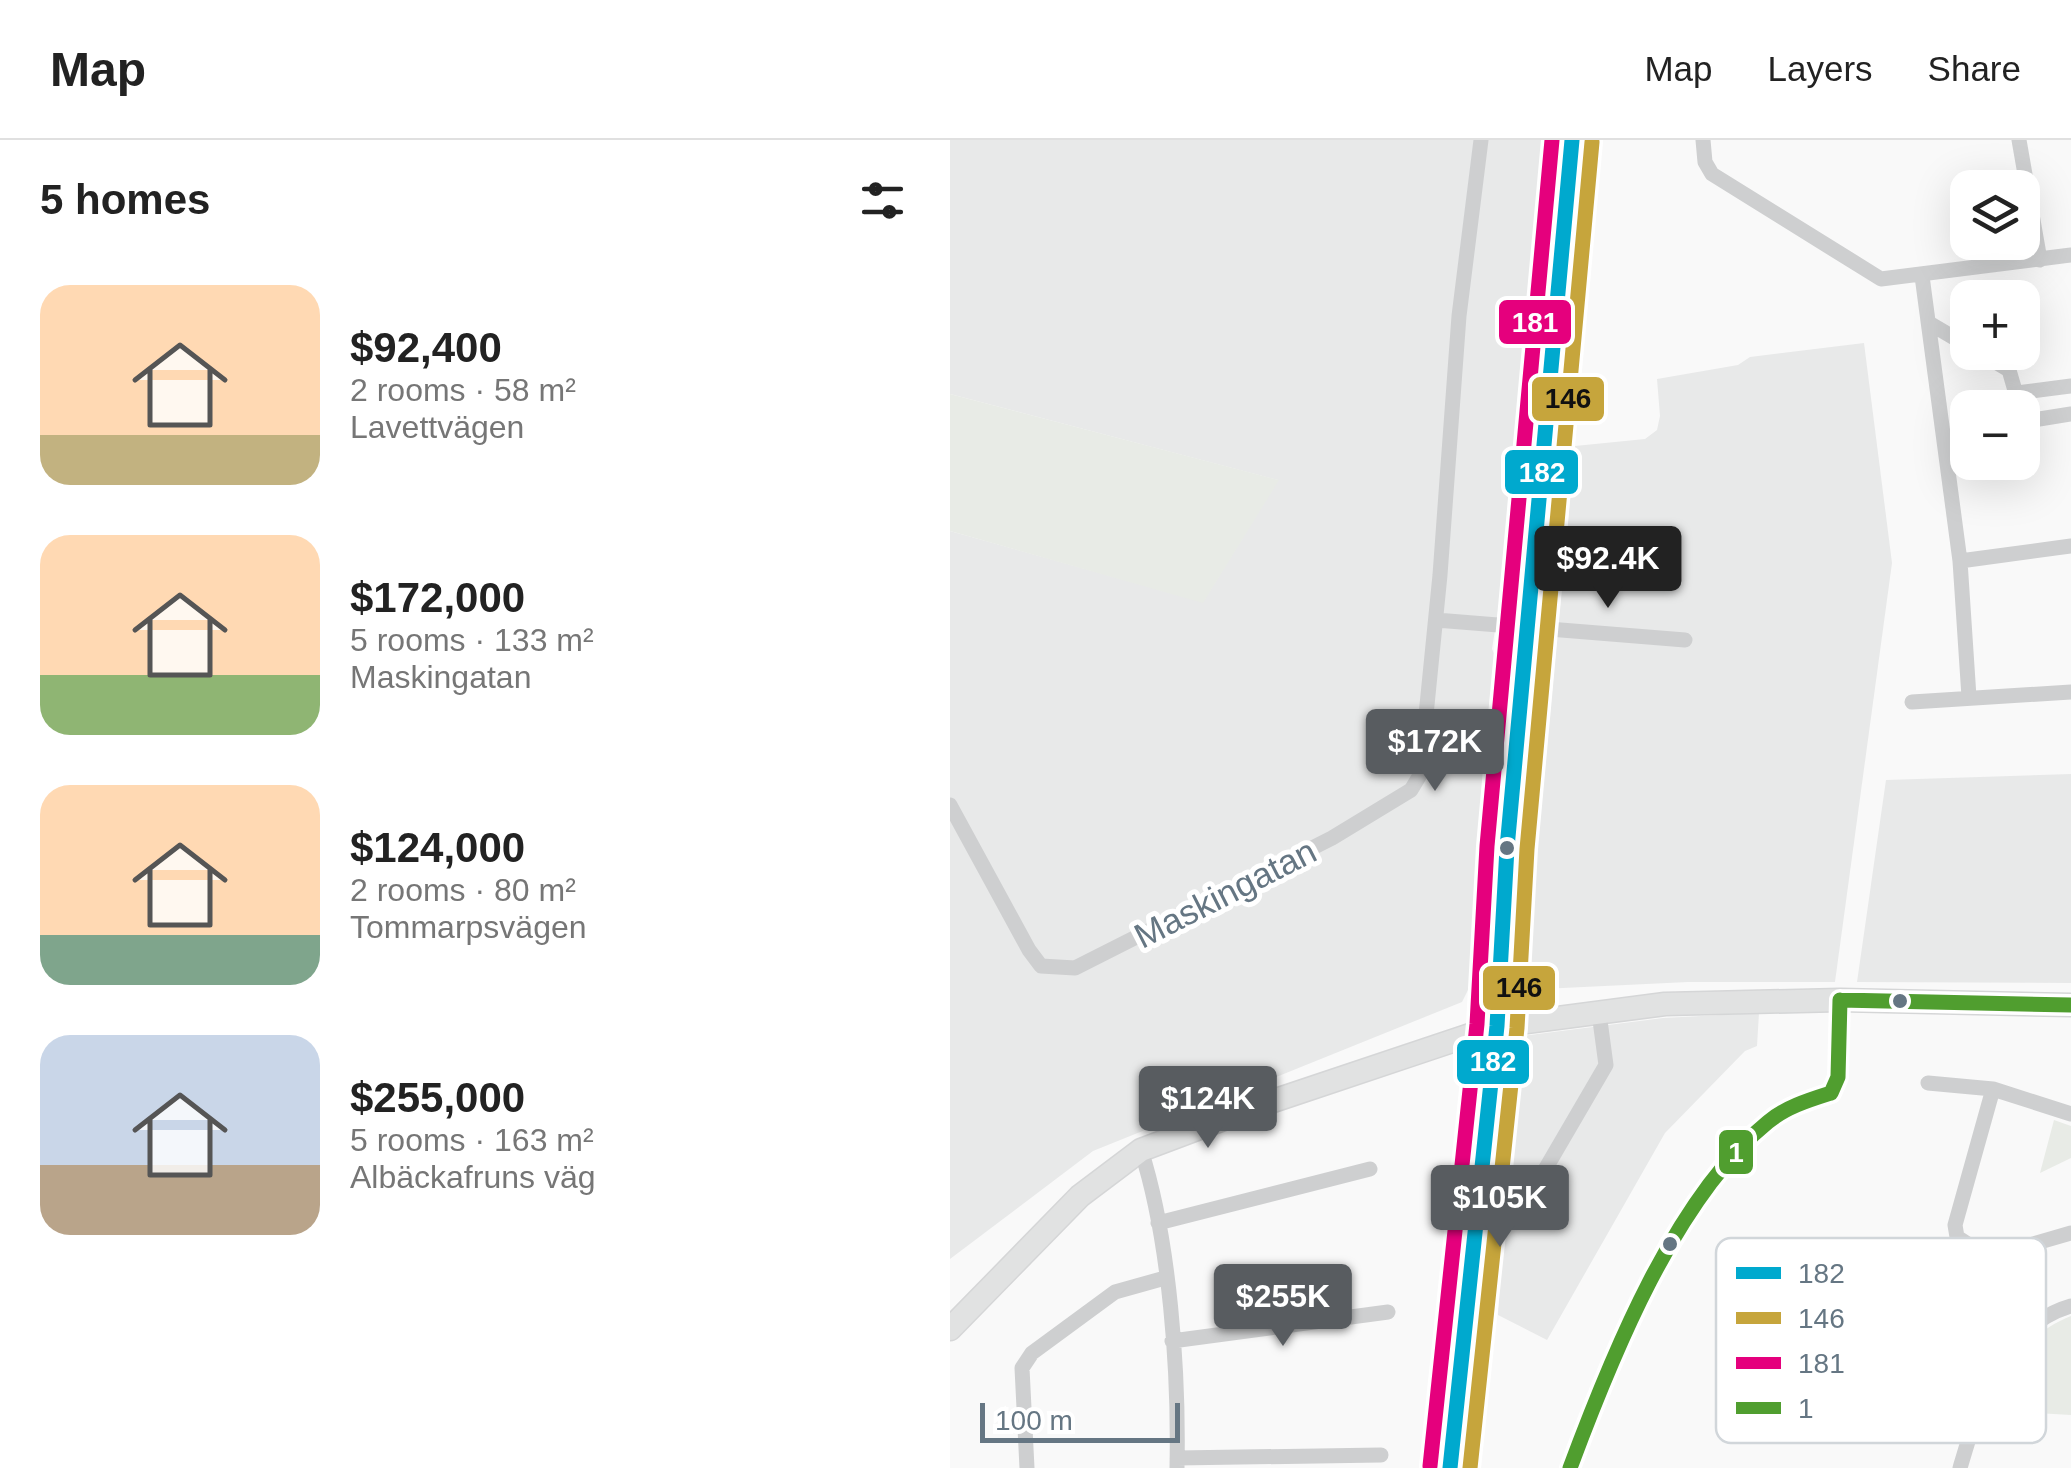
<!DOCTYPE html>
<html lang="en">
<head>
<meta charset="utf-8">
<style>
  :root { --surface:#fff; --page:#f2f2f2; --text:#222; --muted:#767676; --line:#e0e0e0; --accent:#585c60 }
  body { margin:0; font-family:Arial,sans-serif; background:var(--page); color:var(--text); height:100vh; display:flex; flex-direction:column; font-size:38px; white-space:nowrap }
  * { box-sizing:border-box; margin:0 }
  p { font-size:32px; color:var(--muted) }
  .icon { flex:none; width:55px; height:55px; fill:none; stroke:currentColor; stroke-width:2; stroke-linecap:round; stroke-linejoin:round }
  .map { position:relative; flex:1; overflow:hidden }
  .drawer { display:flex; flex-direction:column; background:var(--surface); width:950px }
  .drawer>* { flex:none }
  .fabs { position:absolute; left:1000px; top:30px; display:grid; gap:20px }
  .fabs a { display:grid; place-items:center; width:90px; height:90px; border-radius:20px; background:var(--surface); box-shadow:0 10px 40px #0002; font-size:50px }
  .scale { position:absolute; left:30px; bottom:25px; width:200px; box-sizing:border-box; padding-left:10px; border:5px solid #657683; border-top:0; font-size:28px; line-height:35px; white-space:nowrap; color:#657683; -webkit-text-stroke:8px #fff; paint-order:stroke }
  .price { position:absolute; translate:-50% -85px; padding:0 22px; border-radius:10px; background:var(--accent); color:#fff; font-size:32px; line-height:65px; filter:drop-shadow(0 2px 5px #0008) }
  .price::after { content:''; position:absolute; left:50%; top:60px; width:30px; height:22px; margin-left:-15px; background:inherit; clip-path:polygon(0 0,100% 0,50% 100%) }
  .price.on { background:#222; color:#fff }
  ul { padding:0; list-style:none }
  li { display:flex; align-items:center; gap:30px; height:250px; padding:0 40px }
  li span { display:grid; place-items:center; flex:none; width:280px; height:200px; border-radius:30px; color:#555 }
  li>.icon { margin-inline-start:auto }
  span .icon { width:120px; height:120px; fill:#fffc; stroke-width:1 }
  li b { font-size:42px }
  h2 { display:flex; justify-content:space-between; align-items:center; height:120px; padding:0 40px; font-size:42px }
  header { display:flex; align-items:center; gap:60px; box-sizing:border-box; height:140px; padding:0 50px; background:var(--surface); border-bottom:2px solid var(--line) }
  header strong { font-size:48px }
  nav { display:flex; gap:55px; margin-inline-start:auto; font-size:35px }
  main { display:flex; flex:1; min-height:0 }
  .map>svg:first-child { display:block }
  .built { fill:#e8e9e9 }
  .green { fill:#e8ebe6 }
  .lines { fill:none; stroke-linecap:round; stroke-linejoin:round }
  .secondary-casing { stroke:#d5d6d7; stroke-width:25 }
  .street { stroke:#cecfd0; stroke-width:15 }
  .secondary { stroke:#e1e2e2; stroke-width:22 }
  .bus-1-casing { stroke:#fff; stroke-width:22 }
  .bus-2-casing { stroke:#fff; stroke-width:22 }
  .bus-3-casing { stroke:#fff; stroke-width:22 }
  .bus-4-casing { stroke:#fff; stroke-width:22 }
  .bus-1 { stroke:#00a9ce; stroke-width:15 }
  .bus-2 { stroke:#c6a53c; stroke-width:15 }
  .bus-3 { stroke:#e5007d; stroke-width:15 }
  .bus-4 { stroke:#509e2f; stroke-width:15 }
  .bus-dot { fill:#657683; stroke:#fff; stroke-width:4 }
  .labels { text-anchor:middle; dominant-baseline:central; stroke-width:10; stroke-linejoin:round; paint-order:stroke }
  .street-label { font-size:35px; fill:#657683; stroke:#fff }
  .key { fill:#fff; stroke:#d1d6da; stroke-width:2.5 }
  .key-label { font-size:28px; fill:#657683 }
  .line-badge { stroke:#fff; stroke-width:4 }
  .badge-label { font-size:28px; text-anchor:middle; font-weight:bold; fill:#fff }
  .pale-badge-label { font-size:28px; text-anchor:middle; font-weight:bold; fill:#111 }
</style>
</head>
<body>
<header>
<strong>Map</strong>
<nav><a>Map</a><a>Layers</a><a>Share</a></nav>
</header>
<main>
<section class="drawer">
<h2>5 homes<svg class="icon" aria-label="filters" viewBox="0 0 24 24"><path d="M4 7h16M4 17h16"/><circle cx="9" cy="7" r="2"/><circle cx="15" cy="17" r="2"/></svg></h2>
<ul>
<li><span style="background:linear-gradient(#ffd9b3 75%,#c2b280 0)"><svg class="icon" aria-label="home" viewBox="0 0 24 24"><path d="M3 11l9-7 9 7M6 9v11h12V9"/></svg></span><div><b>$92,400</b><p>2 rooms · 58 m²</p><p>Lavettvägen</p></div></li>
<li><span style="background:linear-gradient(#ffd9b3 70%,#8fb573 0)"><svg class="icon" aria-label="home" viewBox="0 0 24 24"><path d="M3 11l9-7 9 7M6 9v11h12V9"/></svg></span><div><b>$172,000</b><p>5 rooms · 133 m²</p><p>Maskingatan</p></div></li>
<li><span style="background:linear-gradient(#ffd9b3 75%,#7fa58c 0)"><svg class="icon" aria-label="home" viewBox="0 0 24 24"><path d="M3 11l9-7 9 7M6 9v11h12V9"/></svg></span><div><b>$124,000</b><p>2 rooms · 80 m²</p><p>Tommarpsvägen</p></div></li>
<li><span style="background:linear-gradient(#c9d6e8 65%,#b9a48a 0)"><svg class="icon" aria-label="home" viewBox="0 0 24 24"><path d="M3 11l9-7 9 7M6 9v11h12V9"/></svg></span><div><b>$255,000</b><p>5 rooms · 163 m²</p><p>Albäckafruns väg</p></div></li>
</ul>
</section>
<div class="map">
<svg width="1121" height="1328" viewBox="0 0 1121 1328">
  <rect width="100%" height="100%" fill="#f9f9f9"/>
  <!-- built -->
  <path class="built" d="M0 0H599L559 442 551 452 542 509 554 535 523 840 512 862 143 1011 0 1119V391L253 462 328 340 0 254Z
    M914 203 942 423 885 842H738L592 849 584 843 580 833 579 798 625 306 695 299 707 290 710 276 707 239 788 225 800 217Z
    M1121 634V843L907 842 936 640Z
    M809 873 807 906 795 911 715 993 597 1200 548 1175 560 918 573 896 713 878Z"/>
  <!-- green -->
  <path class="green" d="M0 254 329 340 253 463 0 391Z
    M1104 980 1121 986V1018L1090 1033Z
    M1121 1176V1275L1038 1270C1059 1229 1075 1194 1121 1176Z"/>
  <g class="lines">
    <!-- secondary casing -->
    <g class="secondary-casing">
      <path id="secondary" d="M0 1189 130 1056 191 1010 308 966 547 886 715 864 890 860 1121 865
        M500 1328 547 886 557 708 622 0"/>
    </g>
    <!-- street -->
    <path class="street" d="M753 0 755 22 762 34 931 139 1121 115
      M1069 0 1090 120
      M972 136 1010 421 1019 557
      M979 183 1018 206
      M1029 212 1059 230 1070 268
      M1067 253 1121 246
      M1072 274 1083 280 1121 274
      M1010 421 1121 406
      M486 480 735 500
      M962 562 1121 552
      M0 665 79 810 91 826 125 828 382 698 461 650 470 635 490 435 509 176 531 0
      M978 943 1043 949 1121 974
      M1043 949 1005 1085 1007 1097 1038 1117 1121 1093
      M191 1010C220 1101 229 1232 227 1328
      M528 1064H575L656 925 649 873
      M208 1083 420 1029
      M222 1201 438 1172
      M227 1318 431 1315
      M77 1328 72 1228 82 1213 165 1152 215 1138
      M620 1328C655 1230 736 1045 818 982 837 968 858 960 881 953L888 937 890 860
      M1010 1328C1028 1267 1051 1186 1121 1166"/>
    <!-- secondary -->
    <use href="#secondary" class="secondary"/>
    <!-- bus-1 casing -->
    <g class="bus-1-casing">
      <path id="bus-1" d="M500 1328 547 886 557 708 622 0"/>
    </g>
    <!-- bus-2 casing -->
    <g class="bus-2-casing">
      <path id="bus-2" d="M520 1328 567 888 577 709 642 2"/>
    </g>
    <!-- bus-3 casing -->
    <g class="bus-3-casing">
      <path id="bus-3" d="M480 1326 527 884 537 706 602 0"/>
    </g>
    <!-- bus-4 casing -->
    <g class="bus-4-casing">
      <path id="bus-4" d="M890 860 1121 865
        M620 1328C661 1218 725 1057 818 982 836 967 859 960 881 953L888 937 890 860"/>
    </g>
    <!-- bus-1 -->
    <use href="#bus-1" class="bus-1"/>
    <!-- bus-2 -->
    <use href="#bus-2" class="bus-2"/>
    <!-- bus-3 -->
    <use href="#bus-3" class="bus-3"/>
    <!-- bus-4 -->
    <use href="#bus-4" class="bus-4"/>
  </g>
  <!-- markers -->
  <g class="bus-dot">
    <circle cx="557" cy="708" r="9"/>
    <circle cx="950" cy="861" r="9"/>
    <circle cx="720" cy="1104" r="9"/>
  </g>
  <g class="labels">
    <!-- street labels -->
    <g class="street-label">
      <text transform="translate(275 753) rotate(-27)">Maskingatan</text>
    </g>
  </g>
  <!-- legend -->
  <rect x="766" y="1098" width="330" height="205" rx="15" class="key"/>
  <rect x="786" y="1127" width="45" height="12" fill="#00a9ce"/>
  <rect x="786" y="1172" width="45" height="12" fill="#c6a53c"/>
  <rect x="786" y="1217" width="45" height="12" fill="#e5007d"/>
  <rect x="786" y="1262" width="45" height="12" fill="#509e2f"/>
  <g class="key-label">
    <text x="848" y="1143">182</text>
    <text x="848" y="1188">146</text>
    <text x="848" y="1233">181</text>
    <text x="848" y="1278">1</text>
  </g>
  <g class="line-badge">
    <rect x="547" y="158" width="76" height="48" rx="10" fill="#e5007d"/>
    <rect x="580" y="235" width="76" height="48" rx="10" fill="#c6a53c"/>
    <rect x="553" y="308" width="77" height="48" rx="10" fill="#00a9ce"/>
    <rect x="531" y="824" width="76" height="48" rx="10" fill="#c6a53c"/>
    <rect x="505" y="898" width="76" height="48" rx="10" fill="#00a9ce"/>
    <rect x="767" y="988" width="38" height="48" rx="10" fill="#509e2f"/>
  </g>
  <g class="badge-label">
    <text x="585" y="192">181</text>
    <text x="592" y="342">182</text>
    <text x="543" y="931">182</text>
    <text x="786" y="1022">1</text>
  </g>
  <g class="pale-badge-label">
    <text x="618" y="268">146</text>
    <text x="569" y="857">146</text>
  </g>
</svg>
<div class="fabs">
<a><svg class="icon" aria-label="layers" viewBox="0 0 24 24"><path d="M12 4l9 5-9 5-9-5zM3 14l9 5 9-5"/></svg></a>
<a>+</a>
<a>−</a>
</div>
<div class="scale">100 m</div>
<b class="price on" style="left:658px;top:471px">$92.4K</b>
<b class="price" style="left:485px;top:654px">$172K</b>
<b class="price" style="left:258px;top:1011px">$124K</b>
<b class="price" style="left:550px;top:1110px">$105K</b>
<b class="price" style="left:333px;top:1209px">$255K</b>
</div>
</main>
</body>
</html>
